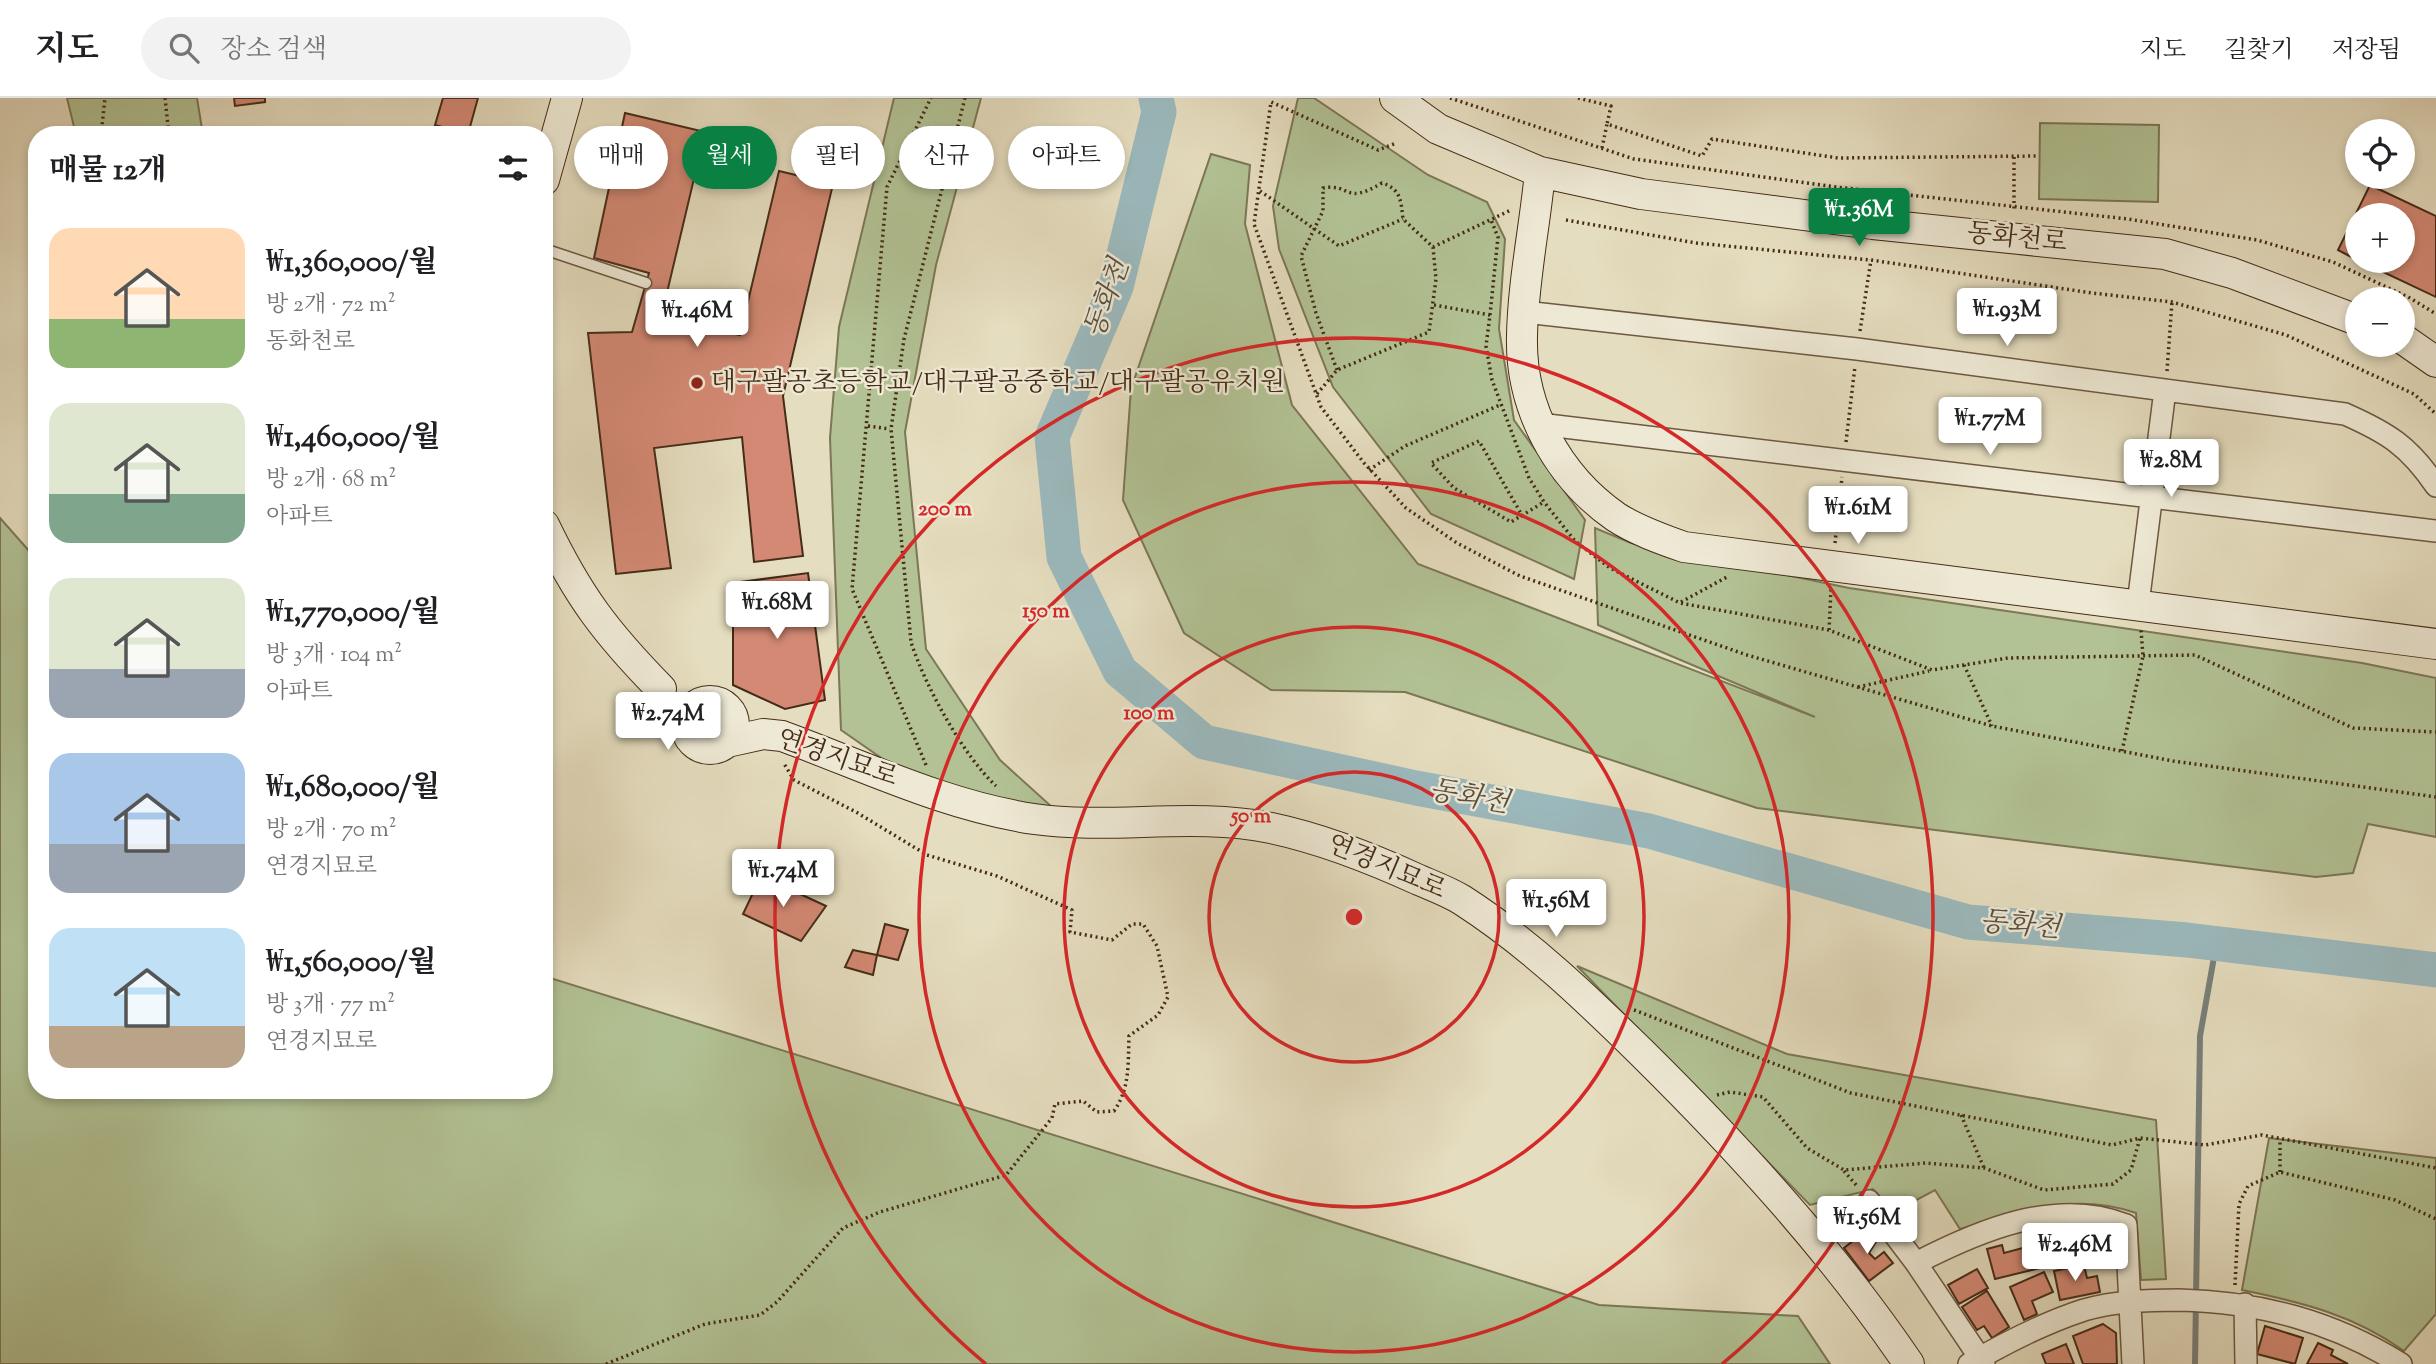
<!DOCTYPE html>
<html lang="ko">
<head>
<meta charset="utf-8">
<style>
  :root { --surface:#fff; --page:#f2f2f2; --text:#202124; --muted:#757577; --line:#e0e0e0; --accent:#0b8043 }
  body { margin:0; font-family:"Sorts Mill Goudy","Noto Serif KR",serif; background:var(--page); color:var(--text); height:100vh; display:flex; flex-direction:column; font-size:26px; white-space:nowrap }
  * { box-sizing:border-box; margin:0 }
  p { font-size:23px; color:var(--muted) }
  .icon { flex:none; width:38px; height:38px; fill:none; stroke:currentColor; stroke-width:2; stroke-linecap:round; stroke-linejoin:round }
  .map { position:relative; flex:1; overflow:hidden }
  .drawer { position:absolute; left:28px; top:28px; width:525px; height:973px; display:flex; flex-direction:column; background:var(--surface); border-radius:28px; box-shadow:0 4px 10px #0003 }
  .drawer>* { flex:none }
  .guide { position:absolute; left:574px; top:28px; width:665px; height:63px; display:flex; gap:14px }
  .buttons { position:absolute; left:2345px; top:21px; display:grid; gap:14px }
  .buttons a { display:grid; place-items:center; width:70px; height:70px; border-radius:50%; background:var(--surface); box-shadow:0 4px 10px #0003; font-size:35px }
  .price { position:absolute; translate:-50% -60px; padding:0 16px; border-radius:7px; background:#fff; color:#222; font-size:23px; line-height:46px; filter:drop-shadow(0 2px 4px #0008) }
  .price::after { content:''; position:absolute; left:50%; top:42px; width:21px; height:16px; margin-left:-10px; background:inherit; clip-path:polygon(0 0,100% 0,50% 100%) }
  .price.active { background:var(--accent); color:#fff }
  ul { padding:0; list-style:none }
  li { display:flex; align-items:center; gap:21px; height:175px; padding:0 21px }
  li span { display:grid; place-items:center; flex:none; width:196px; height:140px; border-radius:21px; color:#555 }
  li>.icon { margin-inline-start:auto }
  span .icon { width:84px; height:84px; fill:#fffc; stroke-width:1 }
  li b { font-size:30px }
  h2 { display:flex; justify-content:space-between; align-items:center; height:84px; padding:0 21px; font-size:30px }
  .tag { padding:0 24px; border-radius:32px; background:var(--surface); box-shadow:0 4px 10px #0003; font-size:24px; line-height:63px }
  .tag.active { background:var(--accent); color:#fff }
  header { display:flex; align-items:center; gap:42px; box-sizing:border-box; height:98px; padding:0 35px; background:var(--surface); border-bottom:2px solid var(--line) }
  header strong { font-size:33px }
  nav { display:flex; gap:38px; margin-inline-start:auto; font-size:24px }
  .search { width:490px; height:63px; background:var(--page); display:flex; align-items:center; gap:18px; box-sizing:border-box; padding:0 24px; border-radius:38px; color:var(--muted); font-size:26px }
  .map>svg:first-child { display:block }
  .green { fill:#b2c294; stroke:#7c7756; stroke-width:2 }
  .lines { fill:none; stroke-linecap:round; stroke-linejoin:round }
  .stream { stroke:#79817b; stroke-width:6 }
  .river { stroke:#9bb9bd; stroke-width:35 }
  .building { fill:#d48974; stroke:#452c17; stroke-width:2 }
  .lane-casing { stroke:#6d5841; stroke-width:13 }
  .street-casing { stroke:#6d5841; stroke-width:24 }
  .secondary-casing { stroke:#452c17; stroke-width:32 }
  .path { stroke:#452c17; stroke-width:3.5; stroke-dasharray:2 3.5; stroke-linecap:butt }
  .lane { stroke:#eee9d5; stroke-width:10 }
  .street { stroke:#eee9d5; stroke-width:21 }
  .secondary { stroke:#eee9d5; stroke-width:30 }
  .ring { fill:none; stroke:#d62828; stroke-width:3.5 }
  .poi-dot { fill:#8f2418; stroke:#eee9d5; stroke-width:2.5 }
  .labels { text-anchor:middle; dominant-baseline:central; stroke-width:5; stroke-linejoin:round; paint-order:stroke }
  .street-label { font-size:26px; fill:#452c17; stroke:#eee9d5 }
  .poi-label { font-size:26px; fill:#452c17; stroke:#eee9d5; text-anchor:start }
  .water-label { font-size:28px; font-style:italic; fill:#5a4f40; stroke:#eee9d5 }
  .centre { fill:#d62828; stroke:#eee9d5; stroke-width:3.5 }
  .ring-label { font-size:21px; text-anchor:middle; font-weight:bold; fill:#d62828; stroke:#eee9d5; stroke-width:5; stroke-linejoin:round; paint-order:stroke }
</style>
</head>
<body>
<header>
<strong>지도</strong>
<div class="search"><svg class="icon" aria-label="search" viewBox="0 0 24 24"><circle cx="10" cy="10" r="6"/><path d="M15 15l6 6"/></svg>장소 검색</div>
<nav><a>지도</a><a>길찾기</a><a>저장됨</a></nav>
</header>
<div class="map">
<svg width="2436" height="1266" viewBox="0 0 2436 1266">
  <rect width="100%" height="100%" fill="#e5ddbf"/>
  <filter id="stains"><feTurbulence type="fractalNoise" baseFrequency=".00286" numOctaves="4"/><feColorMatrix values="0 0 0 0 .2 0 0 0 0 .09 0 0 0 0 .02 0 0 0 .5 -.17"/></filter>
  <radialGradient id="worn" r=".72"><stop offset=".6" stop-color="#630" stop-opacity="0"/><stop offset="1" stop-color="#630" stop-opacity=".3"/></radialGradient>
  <!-- green -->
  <path class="green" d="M67 0H197L203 37H76Z
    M894 0H981L936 167 905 334 926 551 1000 662 1053 710 990 705 913 682 841 632 830 340 839 229Z
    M1298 0H1314L1428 77 1487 104 1505 141 1499 231 1514 322 1585 422 1574 481 1431 416 1333 289 1279 151 1273 108Z
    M2040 25 2159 27 2158 104 2039 101Z
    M1211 56 1250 67 1245 126 1292 307 1418 466 1815 619 1598 527 1595 430 1631 445 1849 490 2362 565 2436 580V739L2368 726 2353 775 2316 779 1757 710 1405 594 1271 592 1184 535 1123 402 1131 291Z
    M0 420 37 462V992H544V878L1599 1207 1798 1218 1830 1266H0Z
    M1577 868 1787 956 2156 1022 2166 1181 2141 1182 2136 1115C2074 1094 2020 1113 1960 1131L1935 1092 1894 1114 1873 1091 1810 1107Z
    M2269 1040 2436 1060V1216L2404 1253C2354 1217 2301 1204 2242 1192Z"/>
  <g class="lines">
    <!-- stream -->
    <path class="stream" d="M2195 1266 2200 938 2216 848"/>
    <!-- river -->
    <path class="river" d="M1156 0 1159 14 1116 189 1052 339 1064 459 1120 573 1204 644 1416 690 1649 733 1968 824 2187 842 2436 872"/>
  </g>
  <!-- building -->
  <path class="building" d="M234 0H265V4L235 8Z
    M443 0H478L468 36 435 27Z
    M625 15 705 34 661 220 740 237 779 73 833 86 783 298 803 458 754 464 742 339 654 350 671 470 616 476 588 235 632 234 649 175 594 160Z
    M2370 87 2436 118V199L2360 163H2403V117H2357V162L2338 152Z
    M808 475 825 602 785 611 733 587V485Z
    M761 778 826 808 801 843 743 816Z
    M885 826 908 832 898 862 877 857Z
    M853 852 877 857 873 877 845 869Z
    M1868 1131 1877 1142 1869 1155 1875 1161 1884 1154 1893 1165 1869 1183 1844 1150Z
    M2002 1147 2004 1155 2034 1147 2040 1170 1995 1181 1987 1151Z
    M2084 1167 2087 1180 2097 1178 2100 1194 2060 1202 2054 1173Z
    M1977 1171 1988 1190 1959 1206 1948 1187Z
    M2044 1174 2053 1194 2032 1203 2037 1216 2024 1222 2010 1189Z
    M1987 1193 2009 1229 1992 1240 1984 1228 1977 1232 1962 1209Z
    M2103 1226 2116 1235 2117 1266H2083L2073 1238Z
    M2265 1228 2303 1240 2295 1266 2257 1256Z
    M2318 1245 2333 1252 2331 1257 2348 1266H2307Z
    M2066 1246 2074 1266H2046L2042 1256Z"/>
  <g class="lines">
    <!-- lane casing -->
    <g class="lane-casing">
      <path id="lane" d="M544 151 646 185"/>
    </g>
    <!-- street casing -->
    <g class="street-casing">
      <path id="street" d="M1524 214 1857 251 2345 316C2388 335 2409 348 2436 388
        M1539 326 2436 433
        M2138 506 2165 292
        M1869 1103 1916 1165 1984 1266
        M1916 1165C1978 1133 2056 1099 2126 1127L2133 1266
        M2245 1206 2246 1266
        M1969 1266C2005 1245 2044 1225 2084 1212 2116 1203 2147 1202 2179 1202 2260 1204 2332 1223 2401 1266"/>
    </g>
    <!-- secondary casing -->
    <g class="secondary-casing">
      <path id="secondary" d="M1395 0 1438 31 1540 74 1641 96 1873 126 2165 156 2232 175 2357 222
        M1540 74C1535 128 1523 183 1522 238 1520 309 1557 378 1616 419 1636 432 1661 441 1684 449L2436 546
        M544 82 567 0
        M2403 241 2436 264
        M544 427C578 498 606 535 661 591
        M686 627a24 24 0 1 1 48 0a24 24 0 1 1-48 0Z
        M727 644 763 636 782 638C864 668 946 708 1034 721 1112 732 1193 714 1271 730 1323 741 1371 760 1419 782 1433 788 1449 794 1462 802 1529 845 1587 901 1643 956 1740 1052 1833 1154 1909 1266"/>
    </g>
    <!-- path -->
    <path class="path" d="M165 0 169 37
      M965 0 904 241 891 331 911 544C925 588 963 657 996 688
      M1450 0 1634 61 1836 89 2128 121 2257 142 2333 164 2410 200 2436 216
      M1578 0 1611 8 1607 26
      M101 37 105 0
      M1394 46 1378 52 1271 4 1254 126 1321 309 1364 365 1406 410 1457 445 1520 478 1747 557 1992 628 2173 663 2436 699
      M1602 50 1607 26 1702 58 1712 41 1838 60 2038 58
      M2014 59V111
      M1260 93 1339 148 1403 121
      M1566 122 1696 145 1871 162 2092 195 2172 204 2286 237 2414 296 2436 316
      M1434 207 1490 217 1486 248 1492 282 1529 380 1544 404 1575 443 1610 470 1680 505 1829 532 1932 572 2008 560 2195 557 2353 630 2436 634
      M1490 217 1498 139 1491 122
      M1860 233 1871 162
      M1337 272 1316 215 1301 158 1323 113V90C1352 85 1343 108 1382 85 1401 91 1401 103 1403 121L1433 149 1511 112
      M2167 273 2172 204
      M1317 296 1337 272 1429 234 1436 181 1433 149
      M868 328 890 331
      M1846 344 1855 268
      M1369 372 1405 348 1500 307
      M1523 419 1479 343 1431 365 1454 390 1511 424 1544 404
      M1835 445 1842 379
      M1681 504 1727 479
      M1829 532 1831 491
      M1964 567 1992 628
      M1858 589 1929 573
      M2122 653 2143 558 2141 532
      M926 667 852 491 887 89 931 0
      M1634 912 1851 995 1960 1017 2112 1047 2140 1040 2205 1047 2262 1037 2436 1070
      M1717 997 1730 994 1763 999 1807 1050 1844 1072 1926 1065 1984 1070 2044 1092 2113 1086 2131 1072 2140 1040
      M1961 1017 1984 1070
      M1844 1073 1857 1088
      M2280 1074V1041
      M2235 1187 2239 1106 2248 1088 2280 1074 2395 1102 2436 1121
      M606 1266 705 1226 760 1217 777 1204 843 1130 880 1114 1006 1077 1052 1020 1055 1006 1083 1003 1097 1014 1114 1013C1130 990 1128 966 1129 938L1158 917 1168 899 1157 848 1143 826H1132L1112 842 1070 834 1072 812 997 778 927 757 856 714 794 682 783 664"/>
    <!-- lane -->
    <use href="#lane" class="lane"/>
    <!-- street -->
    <use href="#street" class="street"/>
    <!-- secondary -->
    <use href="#secondary" class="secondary"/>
  </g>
  <!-- distance rings -->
  <g class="ring">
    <circle cx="1354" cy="819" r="145"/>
    <circle cx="1354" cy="819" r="290"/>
    <circle cx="1354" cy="819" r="435"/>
    <path d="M986 1266A579 579 0 1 1 1722 1266"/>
  </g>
  <!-- markers -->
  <circle class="poi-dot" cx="697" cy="285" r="7"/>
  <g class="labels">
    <!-- street labels -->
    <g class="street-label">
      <text transform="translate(2017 141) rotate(6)">동화천로</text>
      <text transform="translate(837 661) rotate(19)">연경지묘로</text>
      <text transform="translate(1386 770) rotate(23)">연경지묘로</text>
    </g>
    <!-- poi labels -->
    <g class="poi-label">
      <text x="711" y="285">대구팔공초등학교/대구팔공중학교/대구팔공유치원</text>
    </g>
    <!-- water labels -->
    <g class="water-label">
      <text transform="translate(1108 201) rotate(-70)">동화천</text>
      <text transform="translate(1469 700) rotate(10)">동화천</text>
      <text transform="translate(2020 828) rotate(5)">동화천</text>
    </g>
  </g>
  <circle cx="1354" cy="819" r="10" class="centre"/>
  <g class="ring-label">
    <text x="945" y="417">200 m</text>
    <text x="1046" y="519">150 m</text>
    <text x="1149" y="621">100 m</text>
    <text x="1251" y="724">50 m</text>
  </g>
  <rect width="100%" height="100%" filter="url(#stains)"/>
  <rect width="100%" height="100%" fill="url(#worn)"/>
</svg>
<div class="buttons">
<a><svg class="icon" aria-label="locate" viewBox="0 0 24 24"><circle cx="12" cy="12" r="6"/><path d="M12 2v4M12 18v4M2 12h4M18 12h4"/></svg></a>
<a>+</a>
<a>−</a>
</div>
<b class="price active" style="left:1859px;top:150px">₩1.36M</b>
<b class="price" style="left:2007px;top:250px">₩1.93M</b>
<b class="price" style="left:697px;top:251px">₩1.46M</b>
<b class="price" style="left:1990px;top:359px">₩1.77M</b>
<b class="price" style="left:2171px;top:401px">₩2.8M</b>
<b class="price" style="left:1858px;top:448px">₩1.61M</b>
<b class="price" style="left:777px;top:543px">₩1.68M</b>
<b class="price" style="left:668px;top:654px">₩2.74M</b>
<b class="price" style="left:783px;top:811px">₩1.74M</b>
<b class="price" style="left:1556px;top:841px">₩1.56M</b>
<b class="price" style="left:1867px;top:1158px">₩1.56M</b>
<b class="price" style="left:2075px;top:1185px">₩2.46M</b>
<div class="guide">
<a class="tag">매매</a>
<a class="tag active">월세</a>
<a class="tag">필터</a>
<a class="tag">신규</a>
<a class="tag">아파트</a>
</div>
<section class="drawer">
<h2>매물 12개<svg class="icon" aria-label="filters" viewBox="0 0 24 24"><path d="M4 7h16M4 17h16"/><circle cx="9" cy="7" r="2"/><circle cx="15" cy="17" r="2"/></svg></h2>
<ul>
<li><span style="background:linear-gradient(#ffd9b3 65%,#8fb573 0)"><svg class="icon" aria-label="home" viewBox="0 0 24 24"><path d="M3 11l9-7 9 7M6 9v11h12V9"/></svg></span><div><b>₩1,360,000/월</b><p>방 2개 · 72 m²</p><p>동화천로</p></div></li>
<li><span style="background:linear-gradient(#dfe7d0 65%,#7fa58c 0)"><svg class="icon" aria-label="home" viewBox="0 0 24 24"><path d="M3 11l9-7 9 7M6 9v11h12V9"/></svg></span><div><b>₩1,460,000/월</b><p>방 2개 · 68 m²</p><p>아파트</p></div></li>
<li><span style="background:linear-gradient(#dfe7d0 65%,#9aa5b1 0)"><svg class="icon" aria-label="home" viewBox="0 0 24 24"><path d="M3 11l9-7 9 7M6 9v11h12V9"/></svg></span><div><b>₩1,770,000/월</b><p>방 3개 · 104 m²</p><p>아파트</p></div></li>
<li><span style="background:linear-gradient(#a9c7e8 65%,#9aa5b1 0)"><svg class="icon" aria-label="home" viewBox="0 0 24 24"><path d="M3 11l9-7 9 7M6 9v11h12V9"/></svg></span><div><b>₩1,680,000/월</b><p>방 2개 · 70 m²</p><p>연경지묘로</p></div></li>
<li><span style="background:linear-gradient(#bfe0f5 70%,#b9a48a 0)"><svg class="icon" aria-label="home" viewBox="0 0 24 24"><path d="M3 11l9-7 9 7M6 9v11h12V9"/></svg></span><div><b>₩1,560,000/월</b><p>방 3개 · 77 m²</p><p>연경지묘로</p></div></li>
</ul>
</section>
</div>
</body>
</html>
